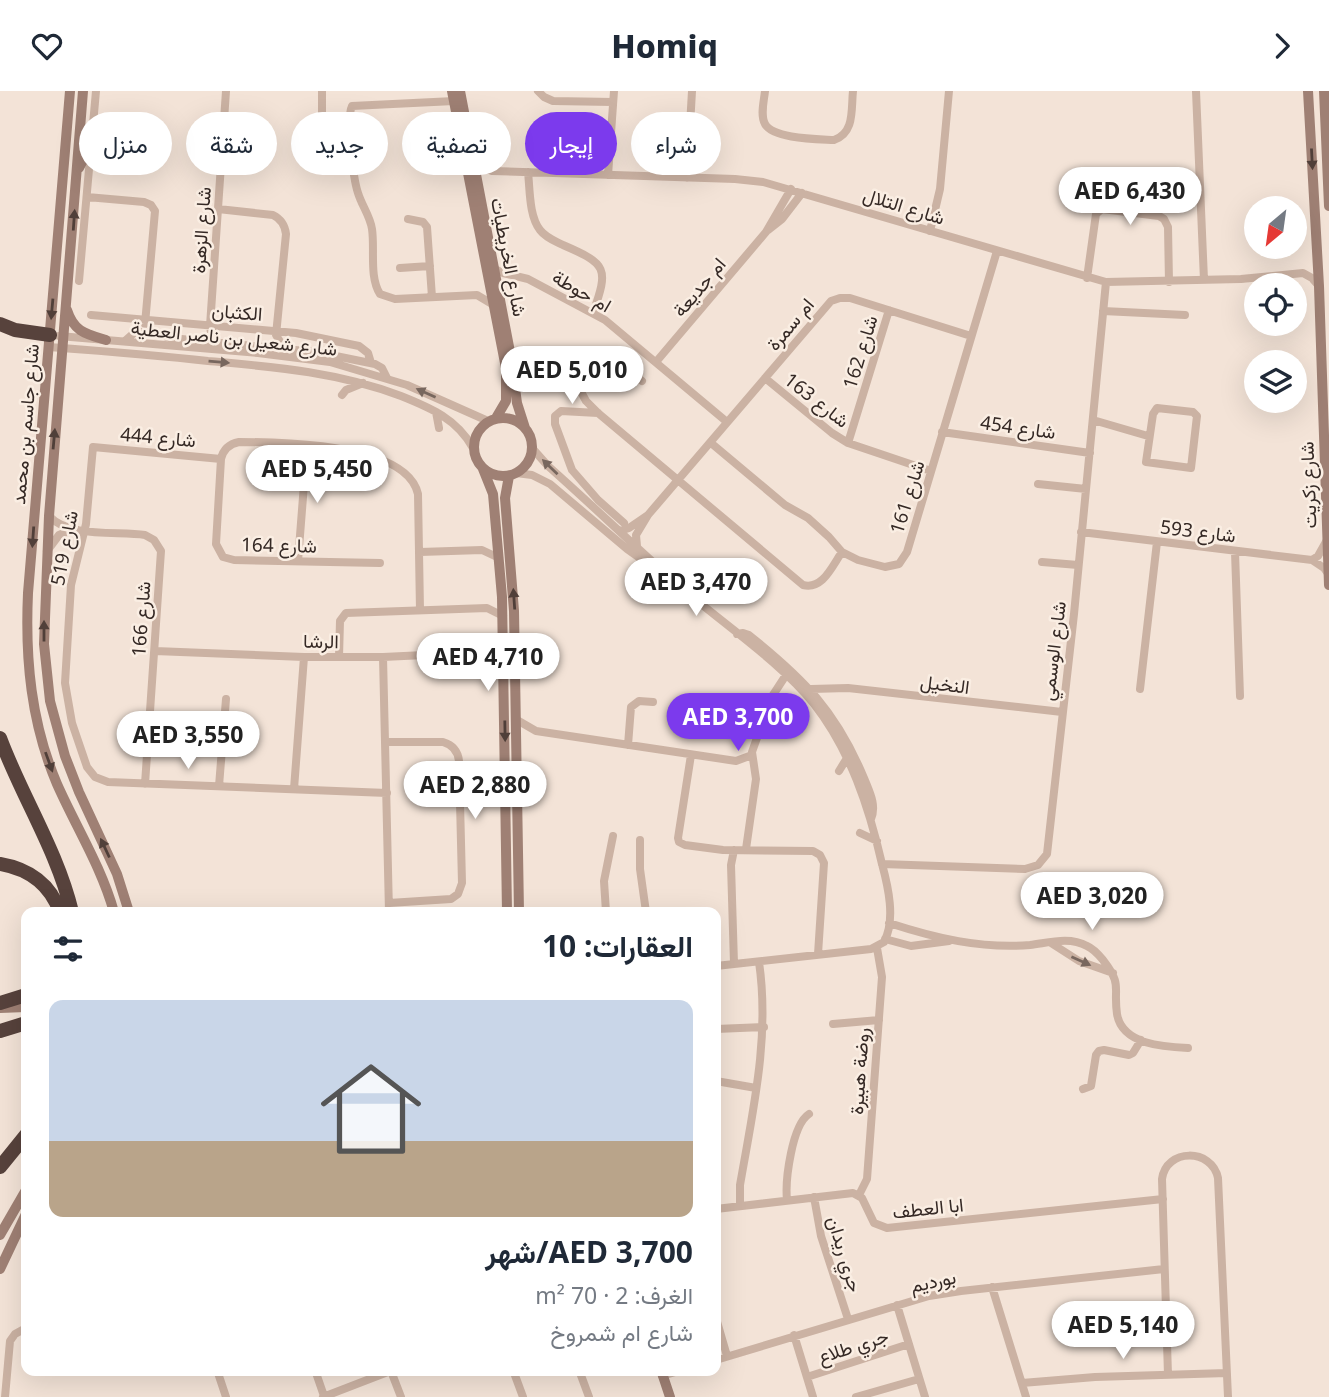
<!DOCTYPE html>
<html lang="ar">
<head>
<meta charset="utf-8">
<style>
  :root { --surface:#fff; --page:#f2f2f3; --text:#1f2937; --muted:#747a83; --line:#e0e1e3; --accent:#7c3aed }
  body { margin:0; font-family:"Noto Sans",Vazirmatn,sans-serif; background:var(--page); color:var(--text); direction:rtl; height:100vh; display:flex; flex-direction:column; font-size:26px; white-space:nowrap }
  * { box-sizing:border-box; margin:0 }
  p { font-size:23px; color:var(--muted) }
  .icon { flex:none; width:38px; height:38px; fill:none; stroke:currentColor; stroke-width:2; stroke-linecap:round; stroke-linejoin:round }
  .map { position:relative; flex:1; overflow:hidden; direction:ltr }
  .panel { position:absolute; left:21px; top:816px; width:700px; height:469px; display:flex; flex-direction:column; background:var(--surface); border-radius:14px; box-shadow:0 7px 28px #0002; direction:rtl }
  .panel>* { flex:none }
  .guide { position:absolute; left:21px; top:21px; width:700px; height:63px; direction:rtl; display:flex; gap:14px }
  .needle { width:46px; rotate:209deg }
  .tools { position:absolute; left:1244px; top:105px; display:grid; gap:14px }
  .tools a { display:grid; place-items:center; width:63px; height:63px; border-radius:50%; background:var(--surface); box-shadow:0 7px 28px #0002; font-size:35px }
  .price { position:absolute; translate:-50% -60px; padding:0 16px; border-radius:24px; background:#fff; color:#222; font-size:23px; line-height:46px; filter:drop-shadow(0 2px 4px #0008) }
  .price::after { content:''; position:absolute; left:50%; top:42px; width:21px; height:16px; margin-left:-10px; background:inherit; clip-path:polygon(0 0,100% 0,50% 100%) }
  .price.selected { background:var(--accent); color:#fff }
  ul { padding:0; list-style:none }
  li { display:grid; align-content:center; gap:14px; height:371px; padding:0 28px }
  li+li { border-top:2px solid var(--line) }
  li span { display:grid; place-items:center; height:217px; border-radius:14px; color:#555 }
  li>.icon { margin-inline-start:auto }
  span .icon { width:126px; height:126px; fill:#fffc; stroke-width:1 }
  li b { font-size:30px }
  h2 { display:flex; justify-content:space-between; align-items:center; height:84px; padding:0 28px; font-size:30px }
  .pill { padding:0 24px; border-radius:32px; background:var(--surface); box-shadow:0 7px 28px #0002; font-size:24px; line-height:63px }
  .pill.selected { background:var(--accent); color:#fff }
  header { display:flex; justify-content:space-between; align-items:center; height:91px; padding:0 28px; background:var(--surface); font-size:32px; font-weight:800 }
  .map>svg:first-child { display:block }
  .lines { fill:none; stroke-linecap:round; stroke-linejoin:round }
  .street { stroke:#cbb2a3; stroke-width:8 }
  .secondary { stroke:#9f8074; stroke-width:10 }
  .highway { stroke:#57423c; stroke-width:14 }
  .oneway { fill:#503f39 }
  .oneway2 { fill:#78675e }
  .labels { text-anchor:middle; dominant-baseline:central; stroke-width:5; stroke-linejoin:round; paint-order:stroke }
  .street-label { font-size:19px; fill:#352925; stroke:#faeee3 }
</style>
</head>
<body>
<header><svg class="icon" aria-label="forward" viewBox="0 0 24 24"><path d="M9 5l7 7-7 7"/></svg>Homiq<svg class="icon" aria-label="heart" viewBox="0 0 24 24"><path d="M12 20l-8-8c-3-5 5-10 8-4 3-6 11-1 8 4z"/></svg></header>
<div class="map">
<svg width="1329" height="1306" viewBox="0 0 1329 1306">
  <rect width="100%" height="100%" fill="#f3e3d7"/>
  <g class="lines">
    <!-- street -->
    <path class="street" d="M322 0V28L328 31 350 33
      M538 0 544 6 553 10 613 11
      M765 0C764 10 760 24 765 33 773 48 818 48 834 49 855 42 851 18 853 0
      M1196 0 1204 189
      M454 10 352 15C346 27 353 87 358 102 362 115 370 125 372 138 375 158 369 186 380 203L395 208 477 204 492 213
      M474 73 492 80 735 88 763 91 1106 191 1241 188 1303 182 1312 187 1319 195
      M528 81C530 99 529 125 540 139 546 147 555 150 563 154 607 173 609 177 593 222
      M608 84 614 0
      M687 87 692 0
      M87 106 144 111 151 114 155 120 145 233
      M218 118 273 124C281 128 285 134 286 143L276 244 284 257
      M408 128 423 131 427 136 432 206
      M768 139 782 128 802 102
      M930 140 940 98 949 0
      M400 177 430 175
      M493 177 503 182 528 188 605 229 727 331
      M1087 187 1096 123 1102 118 1159 125 1164 128 1168 136 1169 191
      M79 190 96 0
      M1103 220 1185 224
      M91 224 296 242 359 255 368 262 371 272
      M59 245 258 262 330 271 407 294 488 330
      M125 250 135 241H149L171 247 316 261 375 273 382 277 387 287
      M217 250 211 242 210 235 226 0
      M49 256C102 260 155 264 208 270 275 276 338 281 401 305 431 317 457 328 473 357
      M656 271 766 141 791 98
      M765 287 832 342 848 352 931 380
      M642 290C610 266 626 285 601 288 595 289 589 288 583 288L579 297 586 310 598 322 803 494C823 499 832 475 842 461
      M342 304 346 299 363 292
      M1157 317 1193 321 1197 325 1191 377 1146 371 1153 323Z
      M436 321 439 337
      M598 322 561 320 555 325V333L572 379 598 409 624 432
      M1093 329 1148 345
      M942 341 1090 362
      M711 352 785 414 808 427 829 446 842 461 858 469 885 476 899 473 907 461 997 160
      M848 352 889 219
      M532 357 548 375C591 413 631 452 674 490 717 529 778 568 814 613 850 659 869 716 882 773 888 795 896 829 884 851L871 858 716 875
      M221 368 93 356 86 433 71 494 65 592 72 632 87 676 95 686 108 691 387 702
      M516 382 532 384 550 393 627 458 658 480
      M1038 393 1086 398
      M49 425C69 447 117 440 145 444L154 449 161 460 145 693
      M620 440 629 437 648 424
      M1081 441 1312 469 1324 477 1329 484
      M637 455 636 444 648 424 831 210 840 207H850L971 245
      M47 460 59 444 73 438
      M420 461 482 459 499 467
      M1235 461 1240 605
      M1312 469 1318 465 1327 449
      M298 470 307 355
      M1042 471 1078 474
      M380 472 234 469 223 466 216 453 221 368C223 359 229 353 239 351 281 351 406 352 418 403L420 519
      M702 514 714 501
      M737 543 743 542 749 544C804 588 836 620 864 687 869 700 877 714 871 728
      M155 560 304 566H383L487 561 503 550
      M339 566 340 530 346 522 487 517 503 525
      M383 566 389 821
      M811 598 848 597 1062 621
      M1140 598 1157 451
      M517 629 536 640 736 670 752 664
      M387 651H443C453 654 458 660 459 670L462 792 458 803 451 808 389 812
      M628 654 631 616 639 610 653 611
      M691 664 678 747 679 751 685 754 723 759 813 760 820 764 824 772 818 863
      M839 680 847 667
      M219 695 226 608
      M294 698 304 566
      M860 742 877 750
      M640 749V778L646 821
      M746 758 756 688 752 661 771 607 786 584
      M734 759 731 774 734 873
      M882 773 1025 778 1038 774 1047 763 1074 523 1106 191
      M531 820V821
      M606 821 604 790 613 745
      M889 832C935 847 981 858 1030 854 1048 852 1069 845 1087 855 1094 858 1098 863 1103 869 1123 895 1113 895 1117 923 1122 954 1165 956 1188 957
      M885 848 911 855 949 850
      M1051 852 1079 870 1113 882
      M833 933 879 929
      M716 938 764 936
      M716 990 756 997
      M1083 998 1091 995 1096 964 1099 960 1104 959 1129 964 1133 962 1141 949
      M859 1104 867 1088 882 886 877 857
      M814 1106 821 1145 848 1228
      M787 1109C785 1089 792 1034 809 1023
      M740 1114V1094C753 1019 770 946 759 871
      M716 1118 853 1102 862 1107 874 1132 887 1137 1163 1108
      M992 1196 1026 1306
      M897 1214 925 1306
      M716 1227 727 1265
      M794 1244 813 1306
      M716 1269 929 1205 961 1200 1164 1178
      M217 1279 226 1306
      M315 1279 324 1305
      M513 1279 523 1306
      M579 1279 589 1306
      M391 1280 401 1306
      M1168 1284 1162 1088C1166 1057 1212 1057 1218 1087L1228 1306
      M662 1285 682 1279
      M807 1286 909 1253
      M1022 1292 1095 1286 1227 1282
      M5 1306 10 1250 15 1243 26 1237
      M323 1306 393 1279
      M856 1306 919 1288"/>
    <!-- secondary -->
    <path class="secondary" d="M70 0 28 502C25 568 31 632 57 693 76 736 101 775 114 821
      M83 0 49 425 44 553 50 610 65 665 79 701 117 783 129 821
      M452 0 506 277V310L496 327
      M460 0 510 261 517 312 525 337
      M1308 0 1319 195 1329 494
      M1324 0 1329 115
      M79 77 92 52
      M67 219C74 241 86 243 106 249
      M474 356a29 29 0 1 1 58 0a29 29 0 1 1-58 0Z
      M483 378 493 403 502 506 507 821
      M509 385 505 407 514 520 519 821
      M0 917 26 916
      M0 1144 26 1099
      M0 1178 26 1123
      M661 1279 670 1306"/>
    <!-- highway -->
    <path class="highway" d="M0 233 15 239 50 244
      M0 647C22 706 57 759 72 821
      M0 773C29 778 50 793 60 821
      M0 912 26 904
      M0 940 26 932
      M0 1076 26 1044"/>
  </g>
  <!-- one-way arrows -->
  <defs><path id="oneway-solid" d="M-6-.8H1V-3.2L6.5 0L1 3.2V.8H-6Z" transform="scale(1.75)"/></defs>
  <g class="oneway">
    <use href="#oneway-solid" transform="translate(1312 68) rotate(87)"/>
    <use href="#oneway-solid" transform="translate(74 129) rotate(-86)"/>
    <use href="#oneway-solid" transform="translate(52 218) rotate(95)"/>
    <use href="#oneway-solid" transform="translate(54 348) rotate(-85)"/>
    <use href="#oneway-solid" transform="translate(33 446) rotate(94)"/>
    <use href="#oneway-solid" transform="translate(514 508) rotate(-94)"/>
    <use href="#oneway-solid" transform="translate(44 540) rotate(-90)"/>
    <use href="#oneway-solid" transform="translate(505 640) rotate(89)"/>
    <use href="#oneway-solid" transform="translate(49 671) rotate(70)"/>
    <use href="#oneway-solid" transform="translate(105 757) rotate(-115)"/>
  </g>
  <g class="oneway2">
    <use href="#oneway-solid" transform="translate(219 271) rotate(5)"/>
    <use href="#oneway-solid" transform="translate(426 302) rotate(-156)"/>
    <use href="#oneway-solid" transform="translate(550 376) rotate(-136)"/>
    <use href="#oneway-solid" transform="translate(1081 870) rotate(24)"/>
  </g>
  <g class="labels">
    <!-- street labels -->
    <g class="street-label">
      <text transform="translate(904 115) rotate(17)">شارع التلال</text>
      <text transform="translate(201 139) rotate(-86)">شارع الزهرة</text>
      <text transform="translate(509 166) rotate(79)">شارع الخريطيات</text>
      <text transform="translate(699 196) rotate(-50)">ام جديعة</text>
      <text transform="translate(582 200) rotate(30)">ام حوطة</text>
      <text transform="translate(237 221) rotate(4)">الكثبان</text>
      <text transform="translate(790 233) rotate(-50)">ام سمرة</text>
      <text transform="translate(234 247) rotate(6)">شارع شعيل بن ناصر العطية</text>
      <text transform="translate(860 261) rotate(-73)">شارع 162</text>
      <text transform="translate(817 309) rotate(38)">شارع 163</text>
      <text transform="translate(25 333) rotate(-85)">شارع جاسم بن محمد</text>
      <text transform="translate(1018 336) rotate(8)">شارع 454</text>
      <text transform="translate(158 346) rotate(5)">شارع 444</text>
      <text transform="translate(1308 394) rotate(-92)">شارع زكريت</text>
      <text transform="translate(907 406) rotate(-73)">شارع 161</text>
      <text transform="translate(1198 440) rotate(7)">شارع 593</text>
      <text transform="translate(279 454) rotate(1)">شارع 164</text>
      <text transform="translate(64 457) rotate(-79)">شارع 519</text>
      <text transform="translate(141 528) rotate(-86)">شارع 166</text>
      <text transform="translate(321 550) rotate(1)">الرشا</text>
      <text transform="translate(1053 560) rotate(-83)">شارع الوسمي</text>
      <text transform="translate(945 593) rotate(7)">النخيل</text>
      <text transform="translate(859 980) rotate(-86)">روضة هبيرة</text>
      <text transform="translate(928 1117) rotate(-6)">ابا العطف</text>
      <text transform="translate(845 1163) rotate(73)">جري ريدان</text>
      <text transform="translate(933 1190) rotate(-12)">بورديم</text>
      <text transform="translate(853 1255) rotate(-18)">جري طلاع</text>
    </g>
  </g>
</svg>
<div class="tools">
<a><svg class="needle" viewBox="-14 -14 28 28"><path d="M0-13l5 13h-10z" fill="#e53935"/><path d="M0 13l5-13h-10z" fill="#747a83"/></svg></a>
<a><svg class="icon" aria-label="locate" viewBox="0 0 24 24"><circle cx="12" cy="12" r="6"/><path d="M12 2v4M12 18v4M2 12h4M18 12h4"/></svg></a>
<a><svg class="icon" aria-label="layers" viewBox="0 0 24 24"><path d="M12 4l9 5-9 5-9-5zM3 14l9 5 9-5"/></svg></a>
</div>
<b class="price" style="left:1130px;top:136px">AED 6,430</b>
<b class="price" style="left:572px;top:315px">AED 5,010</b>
<b class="price" style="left:317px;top:414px">AED 5,450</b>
<b class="price" style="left:696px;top:527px">AED 3,470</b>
<b class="price" style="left:488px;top:602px">AED 4,710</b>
<b class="price selected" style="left:738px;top:662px">AED 3,700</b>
<b class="price" style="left:188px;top:680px">AED 3,550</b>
<b class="price" style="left:475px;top:730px">AED 2,880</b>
<b class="price" style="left:1092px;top:841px">AED 3,020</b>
<b class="price" style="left:1123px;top:1270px">AED 5,140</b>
<div class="guide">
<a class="pill">شراء</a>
<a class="pill selected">إيجار</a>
<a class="pill">تصفية</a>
<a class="pill">جديد</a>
<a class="pill">شقة</a>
<a class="pill">منزل</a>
</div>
<section class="panel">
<h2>العقارات: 10<svg class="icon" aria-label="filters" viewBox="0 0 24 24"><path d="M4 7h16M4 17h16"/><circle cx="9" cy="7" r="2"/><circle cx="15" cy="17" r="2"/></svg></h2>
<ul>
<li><span style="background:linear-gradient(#c9d6e8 65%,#b9a48a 0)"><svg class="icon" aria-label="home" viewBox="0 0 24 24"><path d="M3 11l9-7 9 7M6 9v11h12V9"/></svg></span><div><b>AED 3,700/شهر</b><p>الغرف: 2 · 70 m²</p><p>شارع ام شمروخ</p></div></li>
</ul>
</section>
</div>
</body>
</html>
